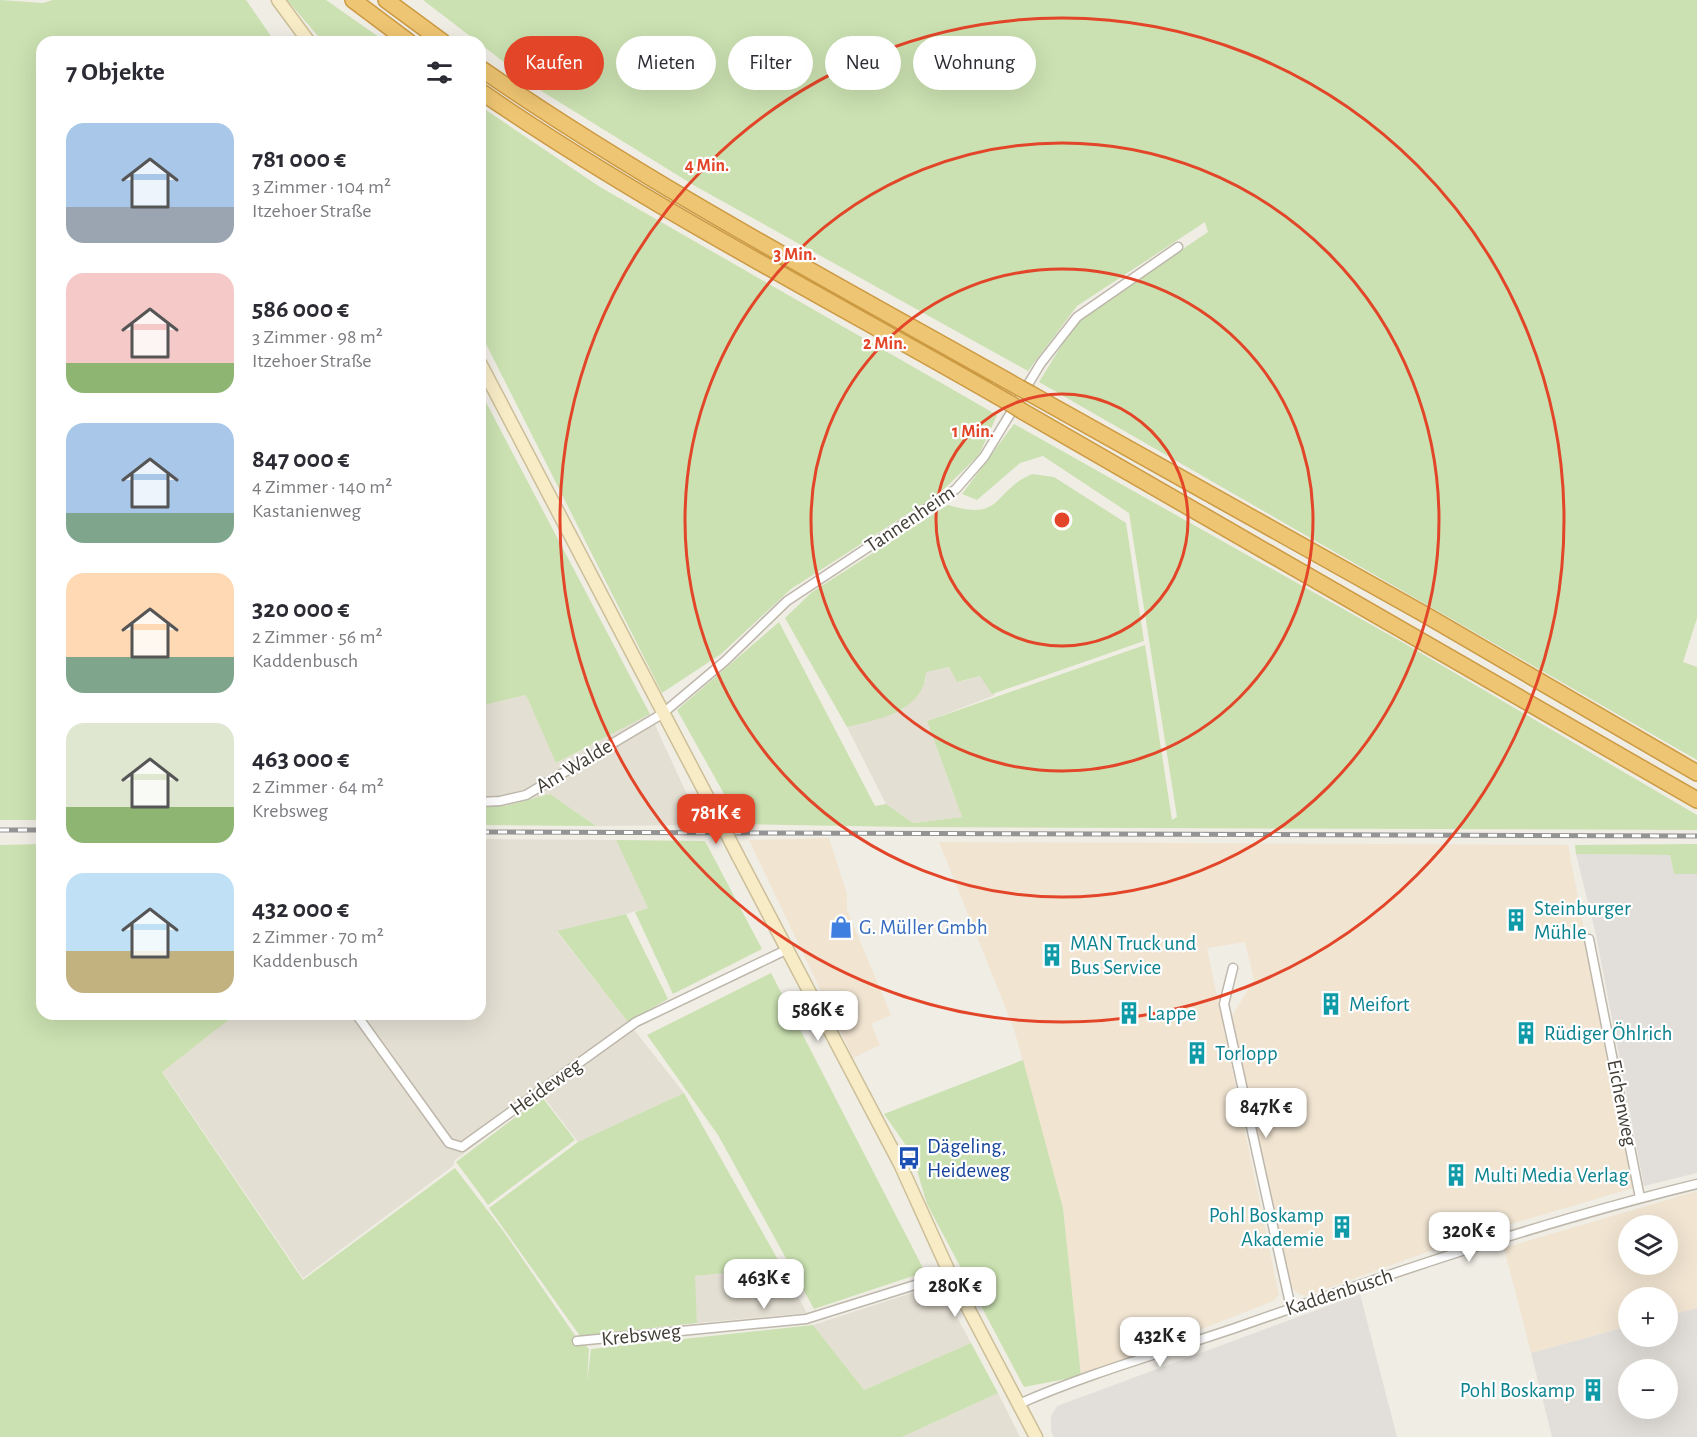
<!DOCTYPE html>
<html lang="de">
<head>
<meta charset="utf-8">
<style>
  :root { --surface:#fff; --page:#f7f7f7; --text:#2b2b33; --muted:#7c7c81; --accent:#e34529 }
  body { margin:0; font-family:"Alegreya Sans",sans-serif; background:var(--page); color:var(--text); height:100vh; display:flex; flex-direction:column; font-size:22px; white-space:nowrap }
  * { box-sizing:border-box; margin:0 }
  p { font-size:20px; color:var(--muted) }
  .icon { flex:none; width:33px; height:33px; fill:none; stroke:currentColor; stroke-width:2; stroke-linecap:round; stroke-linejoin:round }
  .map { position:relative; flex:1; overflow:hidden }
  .sheet { position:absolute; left:36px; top:36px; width:450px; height:984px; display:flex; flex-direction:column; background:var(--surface); border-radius:18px; box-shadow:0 6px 24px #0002 }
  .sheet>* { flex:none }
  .guide { position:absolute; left:504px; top:36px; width:570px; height:54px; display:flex; gap:12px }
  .fabs { position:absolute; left:1618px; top:1215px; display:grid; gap:12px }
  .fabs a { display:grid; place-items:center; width:60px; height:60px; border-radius:50%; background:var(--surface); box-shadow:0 6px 24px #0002; font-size:30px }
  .price { position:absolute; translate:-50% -51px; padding:0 14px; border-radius:12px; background:#fff; color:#222; font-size:20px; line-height:39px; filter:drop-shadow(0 2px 3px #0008) }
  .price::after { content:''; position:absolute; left:50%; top:36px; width:18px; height:14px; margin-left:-9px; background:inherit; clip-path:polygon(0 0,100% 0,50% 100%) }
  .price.active { background:var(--accent); color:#fff }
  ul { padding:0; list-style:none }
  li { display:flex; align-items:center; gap:18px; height:150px; padding:0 30px }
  li span { display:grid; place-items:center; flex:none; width:168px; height:120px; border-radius:18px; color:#555 }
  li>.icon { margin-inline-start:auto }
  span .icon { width:72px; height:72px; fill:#fffc; stroke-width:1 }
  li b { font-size:26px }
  h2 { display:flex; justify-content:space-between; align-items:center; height:72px; padding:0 30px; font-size:26px }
  .chip { padding:0 21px; border-radius:27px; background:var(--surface); box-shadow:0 6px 24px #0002; font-size:21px; line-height:54px }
  .chip.active { background:var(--accent); color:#fff }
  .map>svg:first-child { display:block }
  .residential { fill:#e4dfd3 }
  .commercial { fill:#f1e4d1; fill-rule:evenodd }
  .industrial { fill:#e2dfda; fill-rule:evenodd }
  .green { fill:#cbe1b1 }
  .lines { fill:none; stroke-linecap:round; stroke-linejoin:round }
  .street-casing { stroke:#beb7ab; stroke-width:11 }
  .secondary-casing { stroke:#ccbf98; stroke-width:15 }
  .highway-casing { stroke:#cc9a43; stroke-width:18 }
  .street { stroke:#fff; stroke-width:8 }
  .secondary { stroke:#f8ecc7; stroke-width:12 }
  .highway { stroke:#eec572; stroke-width:15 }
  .rail-casing { stroke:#949494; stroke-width:5 }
  .rail { stroke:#fff; stroke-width:3; stroke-dasharray:9; stroke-linecap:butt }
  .secondary-bridge-casing { stroke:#ccbf98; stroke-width:15; stroke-linecap:butt }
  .highway-bridge-casing { stroke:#cc9a43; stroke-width:18; stroke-linecap:butt }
  .secondary-bridge { stroke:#f8ecc7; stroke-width:12 }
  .highway-bridge { stroke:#eec572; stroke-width:15 }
  .ring { fill:none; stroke:#e34529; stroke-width:3 }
  .labels { text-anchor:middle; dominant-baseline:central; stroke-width:4.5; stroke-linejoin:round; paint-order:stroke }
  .street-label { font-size:21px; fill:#423d35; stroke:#fff }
  .culture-label { font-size:21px; fill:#0d838f; stroke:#fff; text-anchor:start }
  .shop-label { font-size:21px; fill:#366cbe; stroke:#fff; text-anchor:start }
  .transit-label { font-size:21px; fill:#164399; stroke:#fff; text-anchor:start }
  .centre { fill:#e34529; stroke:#fff; stroke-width:3 }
  .ring-label { font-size:18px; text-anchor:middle; font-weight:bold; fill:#e34529; stroke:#fff; stroke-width:4.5; stroke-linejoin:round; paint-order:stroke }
</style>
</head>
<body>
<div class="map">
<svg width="1697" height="1437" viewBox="0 0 1697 1437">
  <rect width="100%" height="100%" fill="#f0ede5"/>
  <!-- residential -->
  <path class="residential" d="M949 667 958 682 981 676 995 695 927 721 962 817 913 823 886 804 847 727 903 709 926 680 925 672Z
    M526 695 557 763 650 714 701 825 596 826 550 794 505 806 480 805V706Z
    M480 839 616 840 648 908 557 932 684 1093 578 1142 542 1095 455 1160 453 1166 303 1278 162 1071 236 1014H480Z
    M782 1267 807 1313 697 1323 694 1276Z
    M939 1284 971 1343 864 1390 813 1325Z
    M998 1393 1020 1437H902Z"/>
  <!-- commercial -->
  <path class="commercial" d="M829 838 847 894V910L891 1015 871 1024 880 1045 853 1058 749 840Z
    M939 842 1568 845 1633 1188 1477 1234 1306 1296 1299 1294 1291 1287 1232 1016 1254 980 1245 942 1207 948 1279 1295 1273 1301 1081 1376 1063 1208 1014 1029Z
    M1697 1191V1308L1668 1316V1298H1629V1326L1531 1353 1504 1248ZM1629 1226H1668V1264H1629Z"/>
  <!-- industrial -->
  <path class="industrial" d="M1576 854 1670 855 1674 874H1697V1173L1644 1186 1596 935Z
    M1360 1294 1397 1437H1054L1051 1431V1416L1057 1406Z
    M1697 1308V1437H1552L1531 1353 1629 1326V1336H1668V1316ZM1629 1370H1668V1408H1629Z"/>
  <!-- green -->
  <path class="green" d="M0 0 43 3 53 0H246L275 42H42V820H0Z
    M287 0H326L386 42H323Z
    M423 0H1697V618L1683 662 1697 667V760L1039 382 1073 327 1089 312 1208 232 1205 222 1077 306 1028 371 695 186 543 92Z
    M480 106 600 187 997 415 979 455 940 493 791 589 721 654 662 693 480 332Z
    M480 391 650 714 556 763 526 695 480 706Z
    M1014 424 1402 642 1697 815V830L907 827 741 824 677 710 779 622 875 806 886 804 913 823 962 817 927 721 1145 645 1172 820 1177 817 1129 513 1043 456 1020 463 977 500 962 494Z
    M1032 474 1054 477 1126 523 1144 641 992 694 980 676 957 682 949 667 926 672C924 712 878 719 847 727L785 618 812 592 948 505C1004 522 992 491 1032 474Z
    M550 794 596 826 480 825V805L505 806Z
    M616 840 705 841 762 949 673 994 635 912 648 908Z
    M42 844V1014H236L162 1072 303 1280 455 1168 504 1232 574 1334 589 1349 587 1383 591 1349 813 1325 864 1390 971 1343 998 1393 902 1437H0V845Z
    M1697 844V874H1674L1670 855 1576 854 1575 845Z
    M626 914 668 999 628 1022 557 931Z
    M771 973 925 1272 814 1309 718 1135 647 1035Z
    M1023 1060 1063 1208 1081 1376 1024 1387 927 1204 912 1154 884 1114Z
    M684 1093 782 1267 695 1276 697 1323 580 1336 489 1208 578 1142Z
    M542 1097 575 1140 488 1205 456 1162Z"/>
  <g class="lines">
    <!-- street casing -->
    <g class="street-casing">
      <path id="street" d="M480 802 500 801 526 795 662 714 725 661 787 601 956 489 984 457 1041 363 1077 317 1178 247
        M1589 939 1640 1198
        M1233 968 1224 1004 1291 1308
        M356 1014 449 1143 462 1147 636 1022 786 950
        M577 1341 806 1319 950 1274
        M1019 1404C1089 1373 1165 1352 1238 1327 1389 1274 1541 1222 1697 1184"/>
    </g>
    <!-- secondary casing -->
    <g class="secondary-casing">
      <path id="secondary" d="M278 0 309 42
        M480 363 720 821
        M738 856 900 1164 950 1274 1036 1437"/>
    </g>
    <!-- highway casing -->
    <g class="highway-casing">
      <path id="highway" d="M353 0 409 42
        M386 0 443 42
        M480 68C652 187 838 285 1020 388
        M480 91C650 208 833 301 1011 404
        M1031 394 1424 614 1697 773
        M1022 411 1697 800"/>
    </g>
    <!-- street -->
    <use href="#street" class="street"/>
    <!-- secondary -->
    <use href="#secondary" class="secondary"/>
    <!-- highway -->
    <use href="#highway" class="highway"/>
    <!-- rail casing -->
    <g class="rail-casing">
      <path id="rail" d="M0 830H42
        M480 832 1697 836"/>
    </g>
    <!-- rail -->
    <use href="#rail" class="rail"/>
    <!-- secondary-bridge casing -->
    <g class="secondary-bridge-casing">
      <path id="secondary-bridge" d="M720 821 738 856"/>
    </g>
    <!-- highway-bridge casing -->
    <g class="highway-bridge-casing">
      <path id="highway-bridge" d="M1020 388 1031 394
        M1011 404 1022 411"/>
    </g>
    <!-- secondary-bridge -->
    <use href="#secondary-bridge" class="secondary-bridge"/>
    <!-- highway-bridge -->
    <use href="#highway-bridge" class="highway-bridge"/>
  </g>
  <!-- distance rings -->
  <g class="ring">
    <circle cx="1062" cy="520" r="126"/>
    <circle cx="1062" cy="520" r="251"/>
    <circle cx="1062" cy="520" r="377"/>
    <circle cx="1062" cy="520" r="502"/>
  </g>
  <!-- icons -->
  <defs>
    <g id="building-bare" transform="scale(1.8)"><path d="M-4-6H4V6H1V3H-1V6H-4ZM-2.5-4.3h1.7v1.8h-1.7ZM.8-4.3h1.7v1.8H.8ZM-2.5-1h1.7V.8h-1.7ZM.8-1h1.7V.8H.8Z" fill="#0f9aa8" stroke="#fff" stroke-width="2.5" paint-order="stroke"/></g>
    <g id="shop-bare" transform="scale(1.8)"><path d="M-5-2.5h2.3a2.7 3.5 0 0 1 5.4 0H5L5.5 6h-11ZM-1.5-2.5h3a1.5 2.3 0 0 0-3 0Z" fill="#3f7fe0" stroke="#fff" stroke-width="2.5" paint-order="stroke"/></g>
    <g id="bus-bare" transform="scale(1.8)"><path d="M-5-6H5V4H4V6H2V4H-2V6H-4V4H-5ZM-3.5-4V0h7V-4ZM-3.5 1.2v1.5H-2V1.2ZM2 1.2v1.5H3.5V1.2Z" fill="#1a4fb4" stroke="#fff" stroke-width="2.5" paint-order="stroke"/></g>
  </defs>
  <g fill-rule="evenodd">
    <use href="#building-bare" x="1516" y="920"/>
    <use href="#shop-bare" x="841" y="927"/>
    <use href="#building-bare" x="1052" y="955"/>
    <use href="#building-bare" x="1331" y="1004"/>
    <use href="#building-bare" x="1129" y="1013"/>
    <use href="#building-bare" x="1526" y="1033"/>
    <use href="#building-bare" x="1197" y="1053"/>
    <use href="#bus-bare" x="909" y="1158"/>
    <use href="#building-bare" x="1456" y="1175"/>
    <use href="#building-bare" x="1342" y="1227"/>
    <use href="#building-bare" x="1593" y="1390"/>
  </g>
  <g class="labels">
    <!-- street labels -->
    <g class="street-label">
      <text transform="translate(910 519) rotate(-34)">Tannenheim</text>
      <text transform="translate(574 766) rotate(-31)">Am Walde</text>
      <text transform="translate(546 1087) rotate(-36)">Heideweg</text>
      <text transform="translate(1622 1103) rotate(79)">Eichenweg</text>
      <text transform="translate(1339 1292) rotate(-18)">Kaddenbusch</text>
      <text transform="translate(641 1335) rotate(-6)">Krebsweg</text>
    </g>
    <!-- culture labels -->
    <g class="culture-label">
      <text x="1534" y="908">Steinburger<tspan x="1534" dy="24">Mühle</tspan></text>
      <text x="1070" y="943">MAN Truck und<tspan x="1070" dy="24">Bus Service</tspan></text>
      <text x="1349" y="1004">Meifort</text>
      <text x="1147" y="1013">Lappe</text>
      <text x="1544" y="1033">Rüdiger Öhlrich</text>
      <text x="1215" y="1053">Torlopp</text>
      <text x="1474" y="1175">Multi Media Verlag</text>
      <text x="1324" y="1215" text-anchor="end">Pohl Boskamp<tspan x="1324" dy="24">Akademie</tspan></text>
      <text x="1575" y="1390" text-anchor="end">Pohl Boskamp</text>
    </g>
    <!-- shop labels -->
    <g class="shop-label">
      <text x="859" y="927">G. Müller Gmbh</text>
    </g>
    <!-- transit labels -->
    <g class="transit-label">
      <text x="927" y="1146">Dägeling,<tspan x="927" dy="24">Heideweg</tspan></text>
    </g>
  </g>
  <circle cx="1062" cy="520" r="9" class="centre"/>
  <g class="ring-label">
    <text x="707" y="171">4 Min.</text>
    <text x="795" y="260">3 Min.</text>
    <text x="885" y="349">2 Min.</text>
    <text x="973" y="437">1 Min.</text>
  </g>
</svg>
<div class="fabs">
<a><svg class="icon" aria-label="layers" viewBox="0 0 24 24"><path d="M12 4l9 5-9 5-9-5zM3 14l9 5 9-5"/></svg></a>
<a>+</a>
<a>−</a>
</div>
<b class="price active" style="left:716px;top:845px">781K €</b>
<b class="price" style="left:818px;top:1042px">586K €</b>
<b class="price" style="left:1266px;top:1139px">847K €</b>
<b class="price" style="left:1469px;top:1263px">320K €</b>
<b class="price" style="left:764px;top:1310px">463K €</b>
<b class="price" style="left:955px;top:1318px">280K €</b>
<b class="price" style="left:1160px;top:1368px">432K €</b>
<div class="guide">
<a class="chip active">Kaufen</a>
<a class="chip">Mieten</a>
<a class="chip">Filter</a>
<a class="chip">Neu</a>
<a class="chip">Wohnung</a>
</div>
<section class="sheet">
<h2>7 Objekte<svg class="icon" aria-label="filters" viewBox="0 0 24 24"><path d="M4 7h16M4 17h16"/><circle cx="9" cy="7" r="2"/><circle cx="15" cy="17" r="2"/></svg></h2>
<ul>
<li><span style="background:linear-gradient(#a9c7e8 70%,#9aa5b1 0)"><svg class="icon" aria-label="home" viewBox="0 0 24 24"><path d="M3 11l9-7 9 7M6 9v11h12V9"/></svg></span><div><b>781 000 €</b><p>3 Zimmer · 104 m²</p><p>Itzehoer Straße</p></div></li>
<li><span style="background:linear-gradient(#f6c9c9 75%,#8fb573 0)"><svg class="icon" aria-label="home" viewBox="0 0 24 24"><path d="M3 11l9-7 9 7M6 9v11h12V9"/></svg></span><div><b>586 000 €</b><p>3 Zimmer · 98 m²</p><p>Itzehoer Straße</p></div></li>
<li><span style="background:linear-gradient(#a9c7e8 75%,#7fa58c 0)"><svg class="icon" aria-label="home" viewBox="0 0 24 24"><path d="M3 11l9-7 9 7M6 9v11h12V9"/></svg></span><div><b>847 000 €</b><p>4 Zimmer · 140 m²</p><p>Kastanienweg</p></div></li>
<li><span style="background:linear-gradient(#ffd9b3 70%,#7fa58c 0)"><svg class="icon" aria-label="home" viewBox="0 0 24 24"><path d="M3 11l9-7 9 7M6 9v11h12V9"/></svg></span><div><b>320 000 €</b><p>2 Zimmer · 56 m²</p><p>Kaddenbusch</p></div></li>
<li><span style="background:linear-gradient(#dfe7d0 70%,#8fb573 0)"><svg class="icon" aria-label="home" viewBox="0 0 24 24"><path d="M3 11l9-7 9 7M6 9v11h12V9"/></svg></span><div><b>463 000 €</b><p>2 Zimmer · 64 m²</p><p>Krebsweg</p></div></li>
<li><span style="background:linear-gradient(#bfe0f5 65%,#c2b280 0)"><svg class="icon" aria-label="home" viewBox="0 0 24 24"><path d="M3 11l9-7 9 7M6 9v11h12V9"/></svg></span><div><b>432 000 €</b><p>2 Zimmer · 70 m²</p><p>Kaddenbusch</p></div></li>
</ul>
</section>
</div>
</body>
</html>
